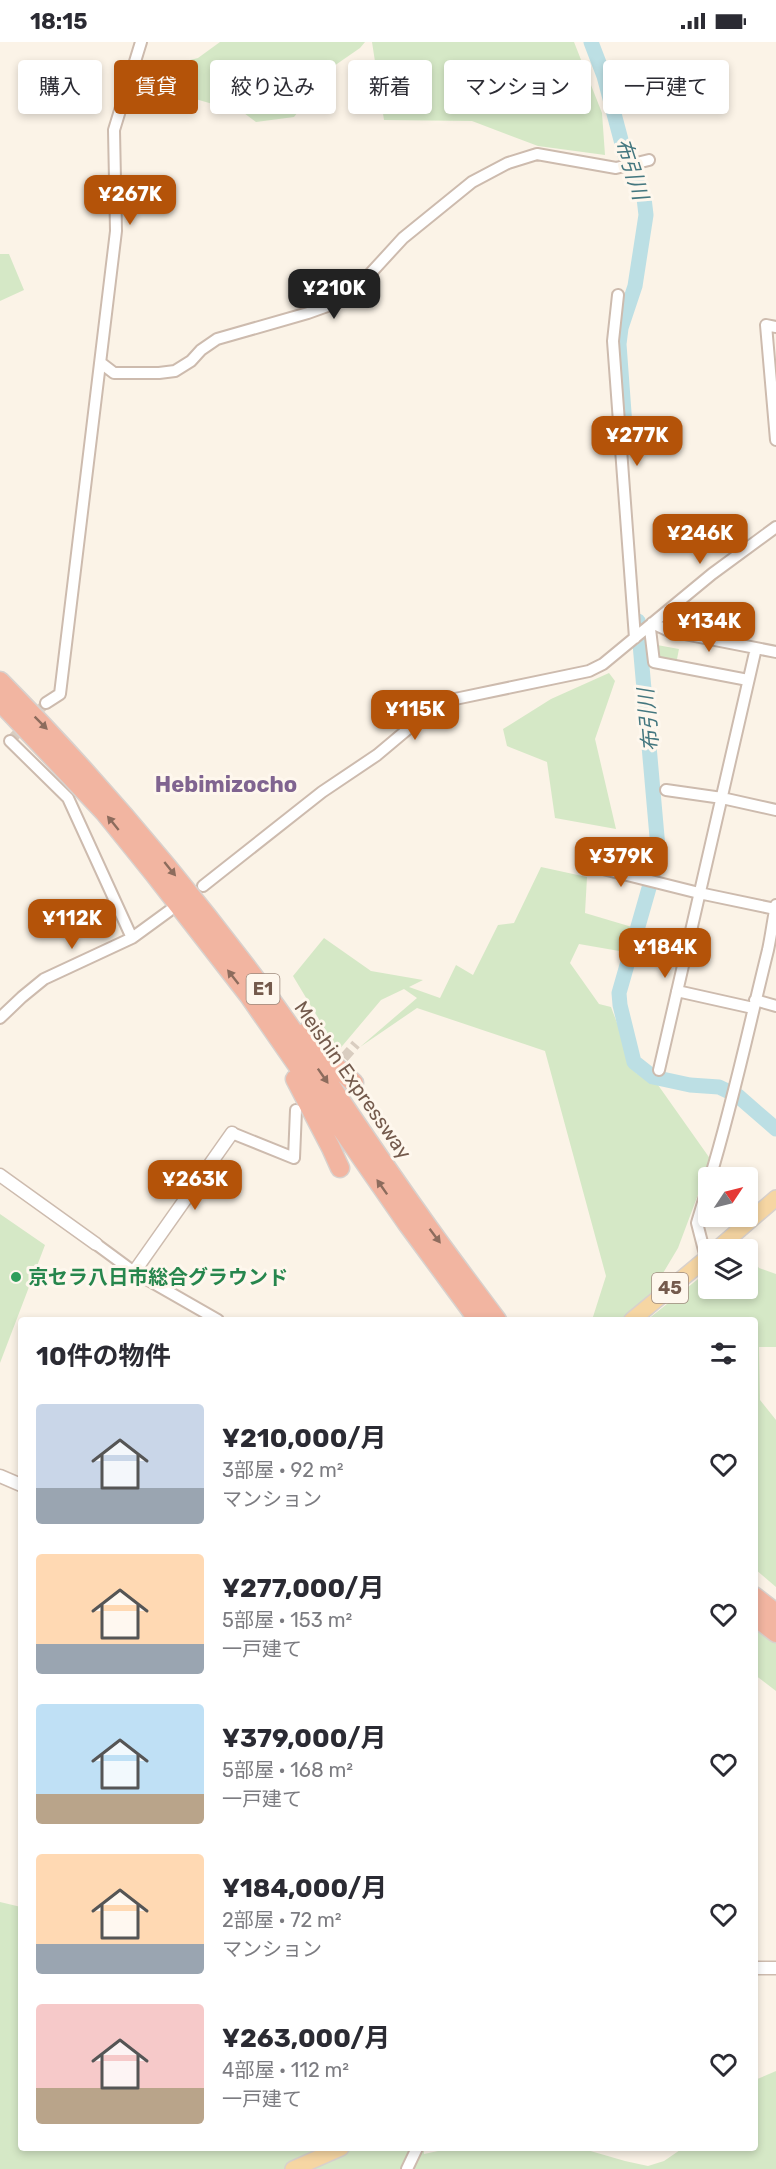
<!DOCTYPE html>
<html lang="ja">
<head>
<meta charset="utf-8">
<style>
  :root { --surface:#fff; --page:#f2f2f3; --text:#2b2b33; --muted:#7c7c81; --accent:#b45309 }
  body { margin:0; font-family:Rubik,"Noto Sans JP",sans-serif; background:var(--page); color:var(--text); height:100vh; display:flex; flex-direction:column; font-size:22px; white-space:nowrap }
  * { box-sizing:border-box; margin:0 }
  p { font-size:20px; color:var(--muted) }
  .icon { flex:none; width:33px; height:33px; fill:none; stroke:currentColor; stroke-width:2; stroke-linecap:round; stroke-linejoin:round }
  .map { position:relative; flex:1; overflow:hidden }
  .side { position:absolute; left:18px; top:1275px; width:740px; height:834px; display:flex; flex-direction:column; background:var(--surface); border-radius:6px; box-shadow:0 3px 9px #0003 }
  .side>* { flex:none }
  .hud { position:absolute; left:18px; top:18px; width:741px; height:54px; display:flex; gap:12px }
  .needle { width:39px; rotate:55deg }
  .controls { position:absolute; left:698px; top:1125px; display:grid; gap:12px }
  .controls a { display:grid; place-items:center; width:60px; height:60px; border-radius:6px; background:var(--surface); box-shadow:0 3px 9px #0003; font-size:30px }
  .price { position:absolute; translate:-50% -51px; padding:0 14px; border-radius:12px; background:var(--accent); color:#fff; font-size:20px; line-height:39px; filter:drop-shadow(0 2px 3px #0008) }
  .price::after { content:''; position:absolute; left:50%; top:36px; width:18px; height:14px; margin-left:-9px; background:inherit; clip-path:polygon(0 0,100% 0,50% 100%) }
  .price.active { background:#222; color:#fff }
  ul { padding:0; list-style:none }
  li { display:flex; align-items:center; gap:18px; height:150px; padding:0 18px }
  li span { display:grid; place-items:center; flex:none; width:168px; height:120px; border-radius:6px; color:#555 }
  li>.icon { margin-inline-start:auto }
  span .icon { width:72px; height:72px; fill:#fffc; stroke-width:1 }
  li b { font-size:26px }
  h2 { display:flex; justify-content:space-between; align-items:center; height:72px; padding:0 18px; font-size:26px }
  .chip { padding:0 21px; border-radius:6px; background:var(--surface); box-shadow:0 3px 9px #0003; font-size:21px; line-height:54px }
  .chip.active { background:var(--accent); color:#fff }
  .status { display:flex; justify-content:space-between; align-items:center; height:42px; padding:0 30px; background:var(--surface); direction:ltr }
  .status svg { height:16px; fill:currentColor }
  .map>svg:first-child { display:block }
  .green { fill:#d5e8c6 }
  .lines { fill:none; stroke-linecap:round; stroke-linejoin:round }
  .river { stroke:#bcdfe4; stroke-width:15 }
  .minor-tunnel { stroke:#d9cdc0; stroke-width:10; stroke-dasharray:10 5; stroke-linecap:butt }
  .minor-casing { stroke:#cdbbae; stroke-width:14 }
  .tertiary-casing { stroke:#cdbbae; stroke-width:15 }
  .primary-casing { stroke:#d8d1cd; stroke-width:18 }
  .motorway-casing { stroke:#d8d1cd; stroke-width:21 }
  .minor { stroke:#fff; stroke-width:10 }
  .tertiary { stroke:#fff; stroke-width:12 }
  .primary { stroke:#f6d6a3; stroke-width:15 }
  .motorway { stroke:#f2b5a1; stroke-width:18 }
  .oneway { fill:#8d6c5d }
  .leisure-dot { fill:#2e9e5b; stroke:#fef7ed; stroke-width:2 }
  .labels { text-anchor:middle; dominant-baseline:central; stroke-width:6; stroke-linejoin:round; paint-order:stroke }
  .shield { fill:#fef7ed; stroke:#9d897c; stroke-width:1.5 }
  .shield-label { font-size:18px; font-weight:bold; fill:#745a4c }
  .street-label { font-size:20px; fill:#745a4c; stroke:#fef7ed }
  .leisure-label { font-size:20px; font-weight:bold; fill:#27864d; stroke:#fef7ed; text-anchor:start }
  .water-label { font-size:21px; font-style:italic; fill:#44777f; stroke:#fef7ed }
  .quarter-label { font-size:22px; font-weight:bold; fill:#806490; stroke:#fef7ed }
</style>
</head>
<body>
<div class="status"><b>18:15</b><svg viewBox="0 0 49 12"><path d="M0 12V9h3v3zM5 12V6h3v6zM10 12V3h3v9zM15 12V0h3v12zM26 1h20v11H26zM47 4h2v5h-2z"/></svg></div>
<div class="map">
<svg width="776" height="2127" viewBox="0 0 776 2127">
  <rect width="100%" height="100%" fill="#fbf3e7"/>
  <!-- green -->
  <path class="green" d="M220 0H365L360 6 334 24 294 75 256 80 244 71 133 39 139 31 198 16Z
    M372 0H574L602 71 605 113 538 104 472 79 384 78Z
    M0 212H9L24 248 0 259Z
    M657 603 679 607 676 622 661 619 657 615Z
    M609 631 615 639 595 697 616 787 555 776 547 720 507 704 503 687 551 657Z
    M541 825 587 835 585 871 632 885 625 910 579 902 570 921 599 962 611 965 636 1031 658 1043 711 1118 678 1206 647 1258 622 1278H592L606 1234 545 1009 417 966 360 1005 417 956 404 947 381 958 338 1009 293 934 324 896 371 929 423 938 409 945 440 956 456 923 473 933 498 883 514 881Z
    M0 1172 45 1203 0 1321Z
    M747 1209 759 1226 776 1232V1305H759L760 1358 776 1378V1545L755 1527 754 1278H647L708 1229V1246H747Z
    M754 1580 776 1596V1649L755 1633Z
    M0 1860 21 1865V2106H424V2112L452 2106H580L625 2119 648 2124 664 2119 683 2106H754L755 2038 776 2029V2127H0Z"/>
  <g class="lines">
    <!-- river -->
    <path class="river" d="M591 0 604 34 625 113 644 156 646 173 635 244 621 286 619 302 625 384
      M638 579 658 806 655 825 619 951 620 963 634 1020 653 1035 690 1043 719 1045 738 1054 776 1087"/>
    <!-- minor-tunnel -->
    <path class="minor-tunnel" d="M10 699 46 661
      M334 1027 356 1002"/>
    <!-- minor casing -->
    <g class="minor-casing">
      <path id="minor" d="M618 253 613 299 635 596
        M776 285 766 283 776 398
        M101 321 114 331H159L175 329 191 319 201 308 217 297 308 271 347 257 403 196 472 140 508 121 537 112 616 126 649 118
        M748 638 654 620 650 587 652 581 669 589 776 610
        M46 661 60 652 116 189 114 88 141 0
        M10 699 68 756 132 896
        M666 748 722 756 776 768
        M603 827 699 851 775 867
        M203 844 322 750 377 713 433 666 455 657 589 629 603 622 712 532 776 485
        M677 949 753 966
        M755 958 776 964
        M0 976 22 955 44 937 132 896 169 869
        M659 1028 756 606
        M232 1091 294 1116 296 1068
        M710 1136C733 1061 749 984 768 908 771 894 773 878 776 863
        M96 1202 134 1230 218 1278
        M706 1216 697 1181 708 1144
        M407 2127 417 2106"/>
    </g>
    <!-- tertiary casing -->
    <g class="tertiary-casing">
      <path id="tertiary" d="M0 1133 96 1202
        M134 1230 232 1091
        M0 1434 21 1443
        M754 1926H776"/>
    </g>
    <!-- primary casing -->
    <g class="primary-casing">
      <path id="primary" d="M716 1208 776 1156
        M632 1278 708 1215
        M293 2127 341 2106"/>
    </g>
    <!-- motorway casing -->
    <g class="motorway-casing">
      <path id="motorway" d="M0 639C98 738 187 844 270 956 321 1027 368 1101 419 1172 444 1208 471 1243 497 1278
        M0 660 104 770 154 832 249 954 408 1183 478 1278
        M306 990 330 1019 354 1041
        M295 1037 331 1106 340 1126
        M754 1554 776 1571
        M754 1574 776 1591"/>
    </g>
    <!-- minor -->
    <use href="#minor" class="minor"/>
    <!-- tertiary -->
    <use href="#tertiary" class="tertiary"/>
    <!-- primary -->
    <use href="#primary" class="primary"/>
    <!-- motorway -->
    <use href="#motorway" class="motorway"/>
  </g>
  <!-- one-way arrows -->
  <defs><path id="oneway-solid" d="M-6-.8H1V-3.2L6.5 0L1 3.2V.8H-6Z" transform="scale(1.5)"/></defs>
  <g class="oneway">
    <use href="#oneway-solid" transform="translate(41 681) rotate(45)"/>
    <use href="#oneway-solid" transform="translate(113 781) rotate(-129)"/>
    <use href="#oneway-solid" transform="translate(170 827) rotate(51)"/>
    <use href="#oneway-solid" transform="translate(233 935) rotate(-128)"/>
    <use href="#oneway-solid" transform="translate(323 1034) rotate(55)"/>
    <use href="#oneway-solid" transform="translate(382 1145) rotate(-125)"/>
    <use href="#oneway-solid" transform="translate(435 1194) rotate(53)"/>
  </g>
  <!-- markers -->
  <circle class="leisure-dot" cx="16" cy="1235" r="6"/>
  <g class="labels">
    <!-- shield labels -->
    <g class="shield">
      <rect x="246.5" y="932" width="33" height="30" rx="4.5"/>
      <rect x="652" y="1231" width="36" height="30" rx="4.5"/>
    </g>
    <g class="shield-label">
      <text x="263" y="947">E1</text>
      <text x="670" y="1246">45</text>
    </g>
    <!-- street labels -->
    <g class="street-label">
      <text transform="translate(353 1038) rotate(55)">Meishin Expressway</text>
    </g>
    <!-- leisure labels -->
    <g class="leisure-label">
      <text x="28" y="1235">京セラ八日市総合グラウンド</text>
    </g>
    <!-- water labels -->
    <g class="water-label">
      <text transform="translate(632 127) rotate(72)">布引川</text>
      <text transform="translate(648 678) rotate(-95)">布引川</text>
    </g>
    <!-- quarter labels -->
    <g class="quarter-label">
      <text x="226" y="742">Hebimizocho</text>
    </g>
  </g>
</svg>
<div class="controls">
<a><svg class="needle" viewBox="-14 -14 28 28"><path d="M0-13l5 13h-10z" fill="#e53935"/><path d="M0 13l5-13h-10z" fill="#7c7c81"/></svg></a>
<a><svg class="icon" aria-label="layers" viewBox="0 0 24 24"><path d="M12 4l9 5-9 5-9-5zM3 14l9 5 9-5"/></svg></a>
</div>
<b class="price" style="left:130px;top:184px">¥267K</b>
<b class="price active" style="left:334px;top:278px">¥210K</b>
<b class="price" style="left:637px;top:425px">¥277K</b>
<b class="price" style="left:700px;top:523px">¥246K</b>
<b class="price" style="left:709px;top:611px">¥134K</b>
<b class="price" style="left:415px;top:699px">¥115K</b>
<b class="price" style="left:621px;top:846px">¥379K</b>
<b class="price" style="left:72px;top:908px">¥112K</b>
<b class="price" style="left:665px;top:937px">¥184K</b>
<b class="price" style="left:195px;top:1169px">¥263K</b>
<div class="hud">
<a class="chip">購入</a>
<a class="chip active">賃貸</a>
<a class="chip">絞り込み</a>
<a class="chip">新着</a>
<a class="chip">マンション</a>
<a class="chip">一戸建て</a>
</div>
<section class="side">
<h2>10件の物件<svg class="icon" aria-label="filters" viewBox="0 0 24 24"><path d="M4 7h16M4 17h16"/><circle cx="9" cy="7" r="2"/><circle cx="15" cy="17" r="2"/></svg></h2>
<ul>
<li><span style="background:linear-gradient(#c9d6e8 70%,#9aa5b1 0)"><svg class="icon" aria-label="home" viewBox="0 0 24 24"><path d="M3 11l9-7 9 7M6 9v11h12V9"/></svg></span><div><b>¥210,000/月</b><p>3部屋 · 92 m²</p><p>マンション</p></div><svg class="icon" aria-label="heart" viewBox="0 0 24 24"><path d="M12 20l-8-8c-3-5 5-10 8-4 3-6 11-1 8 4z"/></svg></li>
<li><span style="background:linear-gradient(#ffd9b3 75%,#9aa5b1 0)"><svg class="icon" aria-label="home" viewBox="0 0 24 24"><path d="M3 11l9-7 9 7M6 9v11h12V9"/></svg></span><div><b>¥277,000/月</b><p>5部屋 · 153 m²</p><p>一戸建て</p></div><svg class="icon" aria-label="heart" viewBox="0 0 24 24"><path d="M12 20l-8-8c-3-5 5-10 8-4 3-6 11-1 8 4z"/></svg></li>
<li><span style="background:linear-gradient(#bfe0f5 75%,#b9a48a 0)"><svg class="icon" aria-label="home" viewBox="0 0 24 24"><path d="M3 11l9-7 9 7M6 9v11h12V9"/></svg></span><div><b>¥379,000/月</b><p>5部屋 · 168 m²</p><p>一戸建て</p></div><svg class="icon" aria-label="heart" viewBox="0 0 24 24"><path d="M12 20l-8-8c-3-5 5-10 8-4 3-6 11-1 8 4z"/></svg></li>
<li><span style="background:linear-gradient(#ffd9b3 75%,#9aa5b1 0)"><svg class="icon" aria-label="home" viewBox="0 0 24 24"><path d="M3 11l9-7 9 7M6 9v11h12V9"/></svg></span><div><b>¥184,000/月</b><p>2部屋 · 72 m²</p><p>マンション</p></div><svg class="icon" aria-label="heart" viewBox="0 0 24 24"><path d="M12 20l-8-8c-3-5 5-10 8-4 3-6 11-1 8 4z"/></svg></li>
<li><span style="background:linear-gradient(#f6c9c9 70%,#b9a48a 0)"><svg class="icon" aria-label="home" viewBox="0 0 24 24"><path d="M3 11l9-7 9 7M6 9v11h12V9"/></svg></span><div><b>¥263,000/月</b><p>4部屋 · 112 m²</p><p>一戸建て</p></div><svg class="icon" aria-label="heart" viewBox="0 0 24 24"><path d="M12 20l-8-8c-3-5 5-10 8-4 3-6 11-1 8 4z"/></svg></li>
</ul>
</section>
</div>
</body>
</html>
